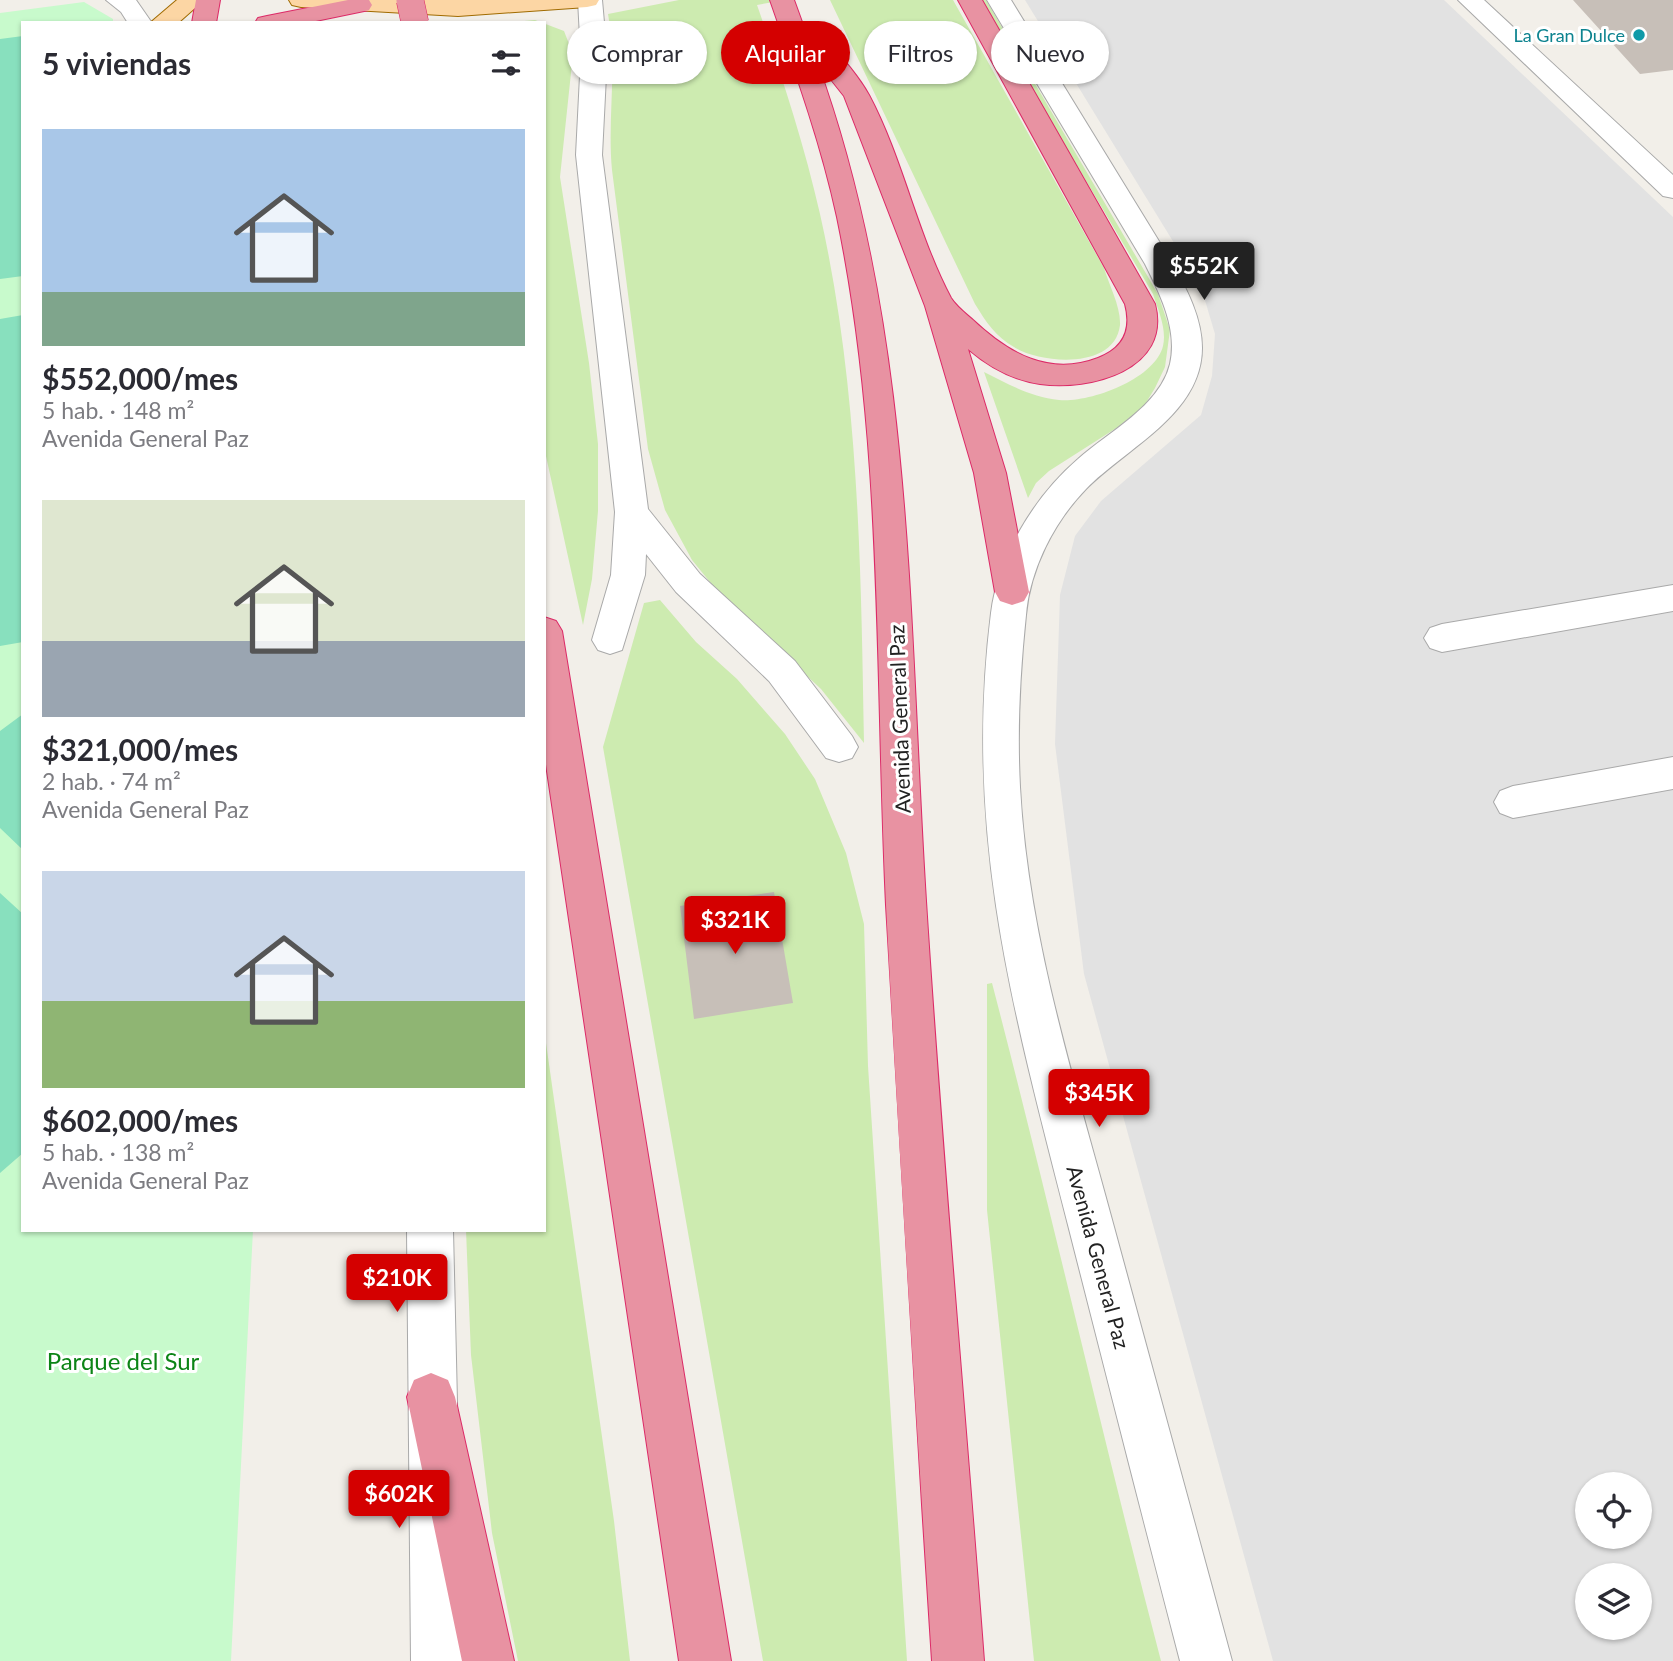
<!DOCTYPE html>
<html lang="es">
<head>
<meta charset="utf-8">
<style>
  :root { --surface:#fff; --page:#f2f2f3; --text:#2b2b33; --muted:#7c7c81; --accent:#d40000 }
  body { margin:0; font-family:Lato,sans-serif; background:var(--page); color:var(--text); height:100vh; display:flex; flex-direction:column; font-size:26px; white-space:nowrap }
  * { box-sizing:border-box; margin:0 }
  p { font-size:23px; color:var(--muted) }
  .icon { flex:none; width:38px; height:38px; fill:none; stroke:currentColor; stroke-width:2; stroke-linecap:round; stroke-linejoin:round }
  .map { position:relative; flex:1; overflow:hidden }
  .side { position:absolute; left:21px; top:21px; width:525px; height:1211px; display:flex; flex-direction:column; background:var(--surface); border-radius:0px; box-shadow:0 2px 5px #0004 }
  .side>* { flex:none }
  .top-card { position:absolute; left:567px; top:21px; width:665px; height:63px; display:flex; gap:14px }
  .controls { position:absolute; left:1575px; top:1472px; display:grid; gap:14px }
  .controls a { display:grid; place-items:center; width:77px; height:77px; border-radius:50%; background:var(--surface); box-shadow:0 2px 5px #0004; font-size:35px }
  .price { position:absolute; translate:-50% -60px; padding:0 16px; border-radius:7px; background:var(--accent); color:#fff; font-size:23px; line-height:46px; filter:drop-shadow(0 2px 4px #0008) }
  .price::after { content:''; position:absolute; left:50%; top:42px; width:21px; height:16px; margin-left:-10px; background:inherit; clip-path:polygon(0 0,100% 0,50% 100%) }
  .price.on { background:#222; color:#fff }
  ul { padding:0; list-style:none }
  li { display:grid; align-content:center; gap:14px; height:371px; padding:0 21px }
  li span { display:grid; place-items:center; height:217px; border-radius:0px; color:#555 }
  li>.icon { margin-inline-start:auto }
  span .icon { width:126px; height:126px; fill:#fffc; stroke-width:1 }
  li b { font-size:30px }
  h2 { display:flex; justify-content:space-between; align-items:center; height:84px; padding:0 21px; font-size:30px }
  .pill { padding:0 24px; border-radius:32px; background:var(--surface); box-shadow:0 2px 5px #0004; font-size:24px; line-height:63px }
  .pill.on { background:var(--accent); color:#fff }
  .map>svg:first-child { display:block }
  .grass { fill:#cdebb0 }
  .park { fill:#c8facc }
  .pitch { fill:#88e0be }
  .parking { fill:#e2e2e2; fill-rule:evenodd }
  .building { fill:#c7bfb8 }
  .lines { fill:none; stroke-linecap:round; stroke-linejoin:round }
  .minor-casing { stroke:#a9a9a9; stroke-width:2 }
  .major-casing { stroke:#a06b00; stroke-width:2 }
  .highway-casing { stroke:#dc2a67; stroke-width:2 }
  .minor { fill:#fff; fill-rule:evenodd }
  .major { fill:#fcd6a4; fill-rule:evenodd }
  .highway { fill:#e892a2; fill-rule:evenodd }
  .highway-bridge-casing { stroke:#dc2a67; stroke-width:28; stroke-linecap:butt }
  .highway-bridge { stroke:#e892a2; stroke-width:27 }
  .culture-dot { fill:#0f9aa8; stroke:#fff; stroke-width:2.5 }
  .labels { text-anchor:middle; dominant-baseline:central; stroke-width:6; stroke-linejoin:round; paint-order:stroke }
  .far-culture-label { font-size:18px; fill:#0d838f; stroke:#fff; text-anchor:end }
  .street-label { font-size:21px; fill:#222; stroke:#fff }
  .near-park-label { font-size:24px; fill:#0c8416; stroke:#fff }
</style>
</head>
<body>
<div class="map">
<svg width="1673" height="1661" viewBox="0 0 1673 1661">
  <rect width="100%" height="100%" fill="#f2efe9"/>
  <!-- grass -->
  <path class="grass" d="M679 0H785L757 5C781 74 804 143 820 214 859 387 861 567 864 743L821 689 723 598 692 560 665 510 648 449 612 170C607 118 618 65 608 14Z
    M830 0H953L1104 268C1109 285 1121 307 1120 325 1115 370 1041 364 1014 347 996 337 986 322 975 304Z
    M979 0H986L1158 294 1170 330 1165 367 1155 388 1144 406 1118 427 1049 471 1036 483 1028 498 984 372C1008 384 1031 397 1059 400 1090 403 1155 379 1163 346 1167 329 1158 310 1153 294Z
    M535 20 564 31 573 54 560 177 589 363 598 444V511L592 579 583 625 544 447V23H502Z
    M660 600 696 642 737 679 785 734 815 779 846 853 864 924 868 1066 907 1661H763L603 747 644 603Z
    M992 983C1051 1209 1102 1436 1161 1661H1034L987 1210V984Z
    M544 1029 614 1521 630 1661H518L492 1533 471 1355 466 1230H544Z"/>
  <!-- park -->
  <path class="park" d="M84 2 113 19V23H23V1230H253L231 1661H0V13Z"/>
  <!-- pitch -->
  <path class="pitch" d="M23 36V276L0 279V39Z
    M23 315V642L0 646V319Z
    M23 714V850L0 828V731Z
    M0 893 23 914V1153L0 1173Z"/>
  <!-- parking -->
  <path class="parking" d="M1025 0H1444L1673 217V1661H1273L1084 974 1055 744 1060 595 1075 536 1101 501 1201 415 1212 376 1215 334 1201 287ZM1587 1484H1640V1536H1587ZM1587 1575H1640V1628H1587Z"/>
  <!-- building -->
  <path class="building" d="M1573 0H1673V70L1640 74Z
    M774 892 793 1003 694 1019 680 906Z"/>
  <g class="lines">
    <!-- minor casing -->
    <g class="minor-casing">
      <path id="minor" d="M106 0H136L152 23H128L121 12Z
        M578 0H602L607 56 602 155 648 509 700 574 795 661 852 736 858 747 852 758 839 762 826 758 769 681 676 592 646 554 645 575 622 650 610 654 598 650 592 640 611 575 615 512 576 155 581 56Z
        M987 0H1011L1173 264C1187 290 1202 318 1202 348 1202 414 1126 448 1086 489 1054 522 1030 569 1026 615 1020 672 1017 730 1020 787 1028 938 1075 1082 1114 1227 1153 1371 1193 1516 1232 1661H1180C1142 1516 1105 1370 1068 1225 1014 1013 963 836 991 613 998 556 1035 496 1078 459 1108 432 1160 406 1170 364 1178 329 1160 294 1145 264Z
        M1458 0H1484L1673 175V198L1663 196Z
        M1673 585V611L1442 652 1430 648 1424 638 1430 628 1442 624Z
        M1673 757V789L1513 818 1500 813 1494 802 1500 791 1513 786Z
        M407 1230H453L463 1661H411Z"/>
    </g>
    <!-- major casing -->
    <g class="major-casing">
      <path id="major" d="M177 0H204L178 23H150Z
        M289 0H599L596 5 587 7 458 16 301 7 292 5Z"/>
    </g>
    <!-- highway casing -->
    <g class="highway-casing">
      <path id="highway" d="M196 0H220L216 23H192Z
        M348 0H369L372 5 369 10 306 23H255L258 18 267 16Z
        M770 0H794L802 22 813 24C831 46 855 70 869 95 903 159 917 234 951 298 956 306 966 314 973 320 1008 353 1049 377 1098 358 1124 348 1132 330 1125 304L958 0H982L1155 304C1172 370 1090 391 1040 384 1012 380 989 367 968 349L1006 473 1029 592 1024 601 1012 605 1000 601 995 592 974 473 925 306 844 96 817 62C915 332 908 618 926 901 942 1155 965 1408 984 1661H932C916 1409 899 1157 886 905 875 675 884 444 837 217 821 143 795 71 770 0Z
        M544 617 556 621 562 631 731 1661H679L544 751Z
        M431 1373 448 1380 455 1397 514 1661H462L407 1397 414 1380Z"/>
    </g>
    <!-- minor -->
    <use href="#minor" class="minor"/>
    <!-- major -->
    <use href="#major" class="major"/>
    <!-- highway -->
    <use href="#highway" class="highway"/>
    <!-- highway-bridge casing -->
    <g class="highway-bridge-casing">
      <path id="highway-bridge" d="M410 0 415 23"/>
    </g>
    <!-- highway-bridge -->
    <use href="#highway-bridge" class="highway-bridge"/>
  </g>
  <!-- markers -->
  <circle class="culture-dot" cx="1639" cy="35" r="7"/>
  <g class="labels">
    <!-- far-culture labels -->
    <g class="far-culture-label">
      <text x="1625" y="35">La Gran Dulce</text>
    </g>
    <!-- street labels -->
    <g class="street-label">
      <text transform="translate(899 719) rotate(-92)">Avenida General Paz</text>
      <text transform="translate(1099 1257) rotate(75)">Avenida General Paz</text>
    </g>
    <!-- near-park labels -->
    <g class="near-park-label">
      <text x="123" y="1360">Parque del Sur</text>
    </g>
  </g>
</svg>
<div class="controls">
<a><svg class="icon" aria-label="locate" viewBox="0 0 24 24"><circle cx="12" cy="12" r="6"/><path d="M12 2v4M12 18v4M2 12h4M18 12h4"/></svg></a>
<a><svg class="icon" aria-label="layers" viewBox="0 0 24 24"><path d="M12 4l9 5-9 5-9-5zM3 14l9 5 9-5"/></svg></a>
</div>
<b class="price on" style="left:1204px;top:302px">$552K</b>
<b class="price" style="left:735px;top:956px">$321K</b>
<b class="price" style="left:1099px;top:1129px">$345K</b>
<b class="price" style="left:397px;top:1314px">$210K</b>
<b class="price" style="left:399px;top:1530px">$602K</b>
<div class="top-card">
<a class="pill">Comprar</a>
<a class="pill on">Alquilar</a>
<a class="pill">Filtros</a>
<a class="pill">Nuevo</a>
</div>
<section class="side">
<h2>5 viviendas<svg class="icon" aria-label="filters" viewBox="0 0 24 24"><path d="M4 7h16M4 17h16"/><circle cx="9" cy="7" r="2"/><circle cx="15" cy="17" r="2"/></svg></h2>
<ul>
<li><span style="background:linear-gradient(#a9c7e8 75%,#7fa58c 0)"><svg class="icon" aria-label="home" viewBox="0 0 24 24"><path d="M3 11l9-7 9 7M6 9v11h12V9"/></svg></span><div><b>$552,000/mes</b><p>5 hab. · 148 m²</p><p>Avenida General Paz</p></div></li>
<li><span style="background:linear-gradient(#dfe7d0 65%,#9aa5b1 0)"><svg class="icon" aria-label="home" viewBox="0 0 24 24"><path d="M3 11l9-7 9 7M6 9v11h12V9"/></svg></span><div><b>$321,000/mes</b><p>2 hab. · 74 m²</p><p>Avenida General Paz</p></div></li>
<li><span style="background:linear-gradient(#c9d6e8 60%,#8fb573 0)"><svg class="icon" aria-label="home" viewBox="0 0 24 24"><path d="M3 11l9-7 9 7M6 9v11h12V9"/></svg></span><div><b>$602,000/mes</b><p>5 hab. · 138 m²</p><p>Avenida General Paz</p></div></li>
</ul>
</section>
</div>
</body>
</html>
